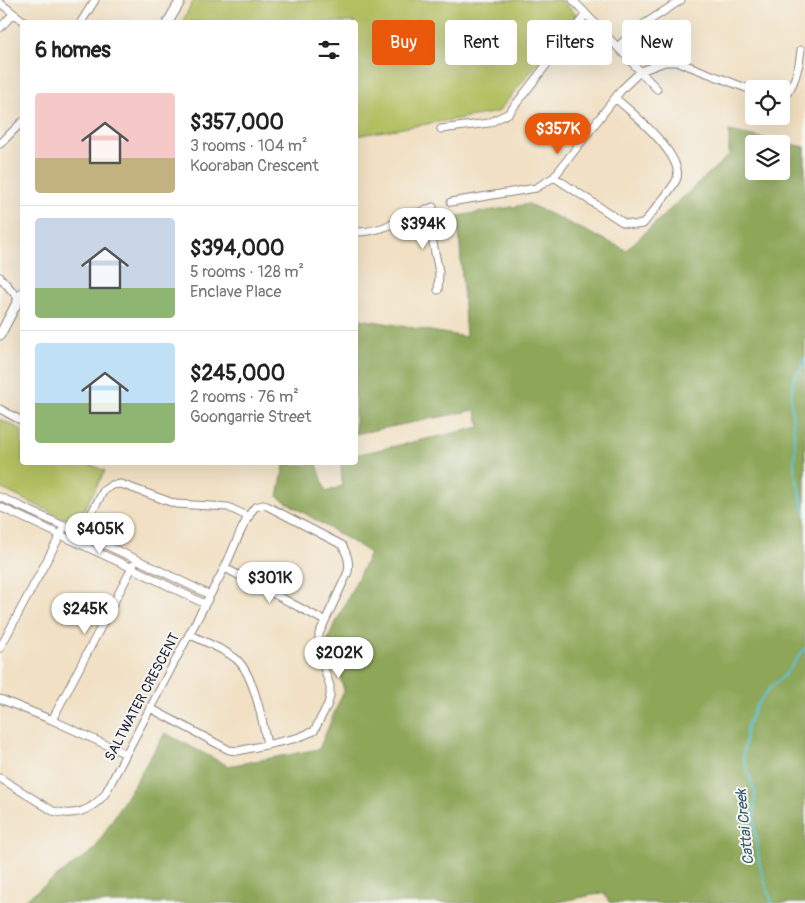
<!DOCTYPE html>
<html lang="en">
<head>
<meta charset="utf-8">
<style>
  :root { --surface:#fff; --page:#f2f2f2; --text:#222; --muted:#767676; --line:#e0e0e0; --accent:#ea580c }
  body { margin:0; font-family:Pangolin,sans-serif; background:var(--page); color:var(--text); height:100vh; display:flex; flex-direction:column; font-size:19px; white-space:nowrap }
  * { box-sizing:border-box; margin:0 }
  p { font-size:16px; color:var(--muted) }
  .icon { flex:none; width:28px; height:28px; fill:none; stroke:currentColor; stroke-width:2; stroke-linecap:round; stroke-linejoin:round }
  .map { position:relative; flex:1; overflow:hidden }
  .details { position:absolute; left:20px; top:20px; width:338px; height:445px; display:flex; flex-direction:column; background:var(--surface); border-radius:5px; box-shadow:0 5px 20px #0002 }
  .details>* { flex:none }
  .guide { position:absolute; left:372px; top:20px; width:358px; height:45px; display:flex; gap:10px }
  .fabs { position:absolute; left:745px; top:80px; display:grid; gap:10px }
  .fabs a { display:grid; place-items:center; width:45px; height:45px; border-radius:5px; background:var(--surface); box-shadow:0 5px 20px #0002; font-size:25px }
  .price { position:absolute; translate:-50% -42px; padding:0 11px; border-radius:18px; background:#fff; color:#222; font-size:16px; line-height:32px; filter:drop-shadow(0 1px 2px #0008) }
  .price::after { content:''; position:absolute; left:50%; top:30px; width:15px; height:11px; margin-left:-8px; background:inherit; clip-path:polygon(0 0,100% 0,50% 100%) }
  .price.current { background:var(--accent); color:#fff }
  ul { padding:0; list-style:none }
  li { display:flex; align-items:center; gap:15px; height:125px; padding:0 15px }
  li+li { border-top:1px solid var(--line) }
  li span { display:grid; place-items:center; flex:none; width:140px; height:100px; border-radius:5px; color:#555 }
  li>.icon { margin-inline-start:auto }
  span .icon { width:60px; height:60px; fill:#fffc; stroke-width:1 }
  li b { font-size:21px }
  h2 { display:flex; justify-content:space-between; align-items:center; height:60px; padding:0 15px; font-size:21px }
  .tag { padding:0 18px; border-radius:5px; background:var(--surface); box-shadow:0 5px 20px #0002; font-size:18px; line-height:45px }
  .tag.current { background:var(--accent); color:#fff }
  .map>svg:first-child { display:block }
  .green { fill:#b2c062; stroke:#6a714e }
  .forest { fill:#8da658; stroke:#58644a; fill-rule:evenodd }
  .lines { fill:none; stroke-linecap:round; stroke-linejoin:round }
  .stream { stroke:#59c2d6; stroke-width:2 }
  .minor-casing { stroke:#8a817f; stroke-width:9 }
  .tertiary-casing { stroke:#8a817f; stroke-width:11 }
  .minor { stroke:#fff; stroke-width:7 }
  .tertiary { stroke:#fff; stroke-width:9 }
  .labels { text-anchor:middle; dominant-baseline:central; stroke-width:4; stroke-linejoin:round; paint-order:stroke }
  .street-label { font-size:14px; fill:#22223b; stroke:#f6f6f2 }
  .water-label { font-size:15px; font-style:italic; fill:#355a71; stroke:#f6f6f2 }
</style>
</head>
<body>
<div class="map">
<svg width="805" height="903" viewBox="0 0 805 903">
  <rect width="100%" height="100%" fill="#f6f6f2"/>
  <filter id="ink" filterUnits="userSpaceOnUse"><feTurbulence type="fractalNoise" baseFrequency=".02" numOctaves="2"/><feDisplacementMap in="SourceGraphic" scale="10" xChannelSelector="R" yChannelSelector="G"/><feConvolveMatrix kernelMatrix="1 2 1 2 8 2 1 2 1" color-interpolation-filters="sRGB"/></filter>
  <filter id="wash" filterUnits="userSpaceOnUse"><feTurbulence type="fractalNoise" baseFrequency=".0096" numOctaves="4" result="noise"/><feDisplacementMap in="SourceGraphic" scale="20" xChannelSelector="R" yChannelSelector="G"/><feGaussianBlur stdDeviation="1.12" result="paint"/><feColorMatrix in="noise" values="0 0 0 0 0 0 0 0 0 0 0 0 0 0 0 0 0 1.4 0 .05"/><feComposite in="paint" operator="in"/></filter>
  <g filter="url(#wash)">
    <rect width="100%" height="100%" fill="#f1e0c3"/>
    <!-- green -->
    <path class="green" d="M194 0H561L577 15 498 112 355 136V22H182Z
      M0 419 22 430V462L87 463 105 471 76 524 0 488Z"/>
    <!-- forest -->
    <path class="forest" d="M729 131 805 147V903H610L603 893 553 903H20L94 850 165 733 228 766 319 749 344 690 328 639 370 553 278 497 284 465 317 464 326 492 342 486 341 463 355 462V455L480 427 475 410 355 434V318L466 337 458 216 529 204 626 250 729 155ZM754 144H781V171H754Z"/>
    <g class="lines">
      <!-- stream -->
      <path class="stream" d="M805 358 801 370 794 377 791 399 795 445 794 468 805 514
        M772 903 760 867 754 825 755 792 743 757 747 726 756 706 769 689 785 675 805 648"/>
    </g>
  </g>
  <g filter="url(#ink)">
    <g class="lines">
      <!-- minor casing -->
      <g class="minor-casing">
        <path id="minor" d="M573 0 657 89
          M0 3 25 22
          M81 22 95 0
          M0 28 13 14
          M617 47 638 28 681 0
          M781 98C794 92 800 63 801 50
          M441 129 489 123 509 113 586 14
          M0 144 22 122
          M554 177 624 223 635 225 643 224C649 216 676 185 677 178 683 155 632 112 615 98
          M451 202 536 188 554 177 622 89 641 71 665 62H678L754 91
          M426 209 439 272 438 290
          M355 232C382 233 408 216 433 207
          M0 277 19 299
          M0 409 22 421
          M0 497 136 559 210 595
          M0 507 132 568 205 604
          M78 538 104 490 112 485 121 484 176 504 228 507 249 517
          M225 568 325 621
          M189 634C204 642 222 648 235 658 253 671 263 722 267 745
          M0 648 62 532
          M0 699 52 720 126 754
          M52 720 134 564
          M0 778 53 811C75 817 91 811 105 794 144 720 183 645 223 571 233 552 242 522 255 507L263 505 267 506 342 545C347 554 350 561 348 572L319 634 318 651 330 686V696L328 704 314 731 297 738 238 751 229 750 150 708"/>
      </g>
      <!-- tertiary casing -->
      <g class="tertiary-casing">
        <path id="tertiary" d="M168 22 181 0
          M0 335 22 293"/>
      </g>
      <!-- minor -->
      <use href="#minor" class="minor"/>
      <!-- tertiary -->
      <use href="#tertiary" class="tertiary"/>
    </g>
  </g>
  <g class="labels">
    <!-- street labels -->
    <g class="street-label">
      <text transform="translate(142 697) rotate(-62)">SALTWATER CRESCENT</text>
    </g>
    <!-- water labels -->
    <g class="water-label">
      <text transform="translate(745 827) rotate(-96)">Cattai Creek</text>
    </g>
  </g>
</svg>
<div class="fabs">
<a><svg class="icon" aria-label="locate" viewBox="0 0 24 24"><circle cx="12" cy="12" r="6"/><path d="M12 2v4M12 18v4M2 12h4M18 12h4"/></svg></a>
<a><svg class="icon" aria-label="layers" viewBox="0 0 24 24"><path d="M12 4l9 5-9 5-9-5zM3 14l9 5 9-5"/></svg></a>
</div>
<b class="price current" style="left:558px;top:155px">$357K</b>
<b class="price" style="left:423px;top:250px">$394K</b>
<b class="price" style="left:100px;top:555px">$405K</b>
<b class="price" style="left:270px;top:604px">$301K</b>
<b class="price" style="left:85px;top:635px">$245K</b>
<b class="price" style="left:339px;top:679px">$202K</b>
<div class="guide">
<a class="tag current">Buy</a>
<a class="tag">Rent</a>
<a class="tag">Filters</a>
<a class="tag">New</a>
</div>
<section class="details">
<h2>6 homes<svg class="icon" aria-label="filters" viewBox="0 0 24 24"><path d="M4 7h16M4 17h16"/><circle cx="9" cy="7" r="2"/><circle cx="15" cy="17" r="2"/></svg></h2>
<ul>
<li><span style="background:linear-gradient(#f6c9c9 65%,#c2b280 0)"><svg class="icon" aria-label="home" viewBox="0 0 24 24"><path d="M3 11l9-7 9 7M6 9v11h12V9"/></svg></span><div><b>$357,000</b><p>3 rooms · 104 m²</p><p>Kooraban Crescent</p></div></li>
<li><span style="background:linear-gradient(#c9d6e8 70%,#8fb573 0)"><svg class="icon" aria-label="home" viewBox="0 0 24 24"><path d="M3 11l9-7 9 7M6 9v11h12V9"/></svg></span><div><b>$394,000</b><p>5 rooms · 128 m²</p><p>Enclave Place</p></div></li>
<li><span style="background:linear-gradient(#bfe0f5 60%,#8fb573 0)"><svg class="icon" aria-label="home" viewBox="0 0 24 24"><path d="M3 11l9-7 9 7M6 9v11h12V9"/></svg></span><div><b>$245,000</b><p>2 rooms · 76 m²</p><p>Goongarrie Street</p></div></li>
</ul>
</section>
</div>
</body>
</html>
